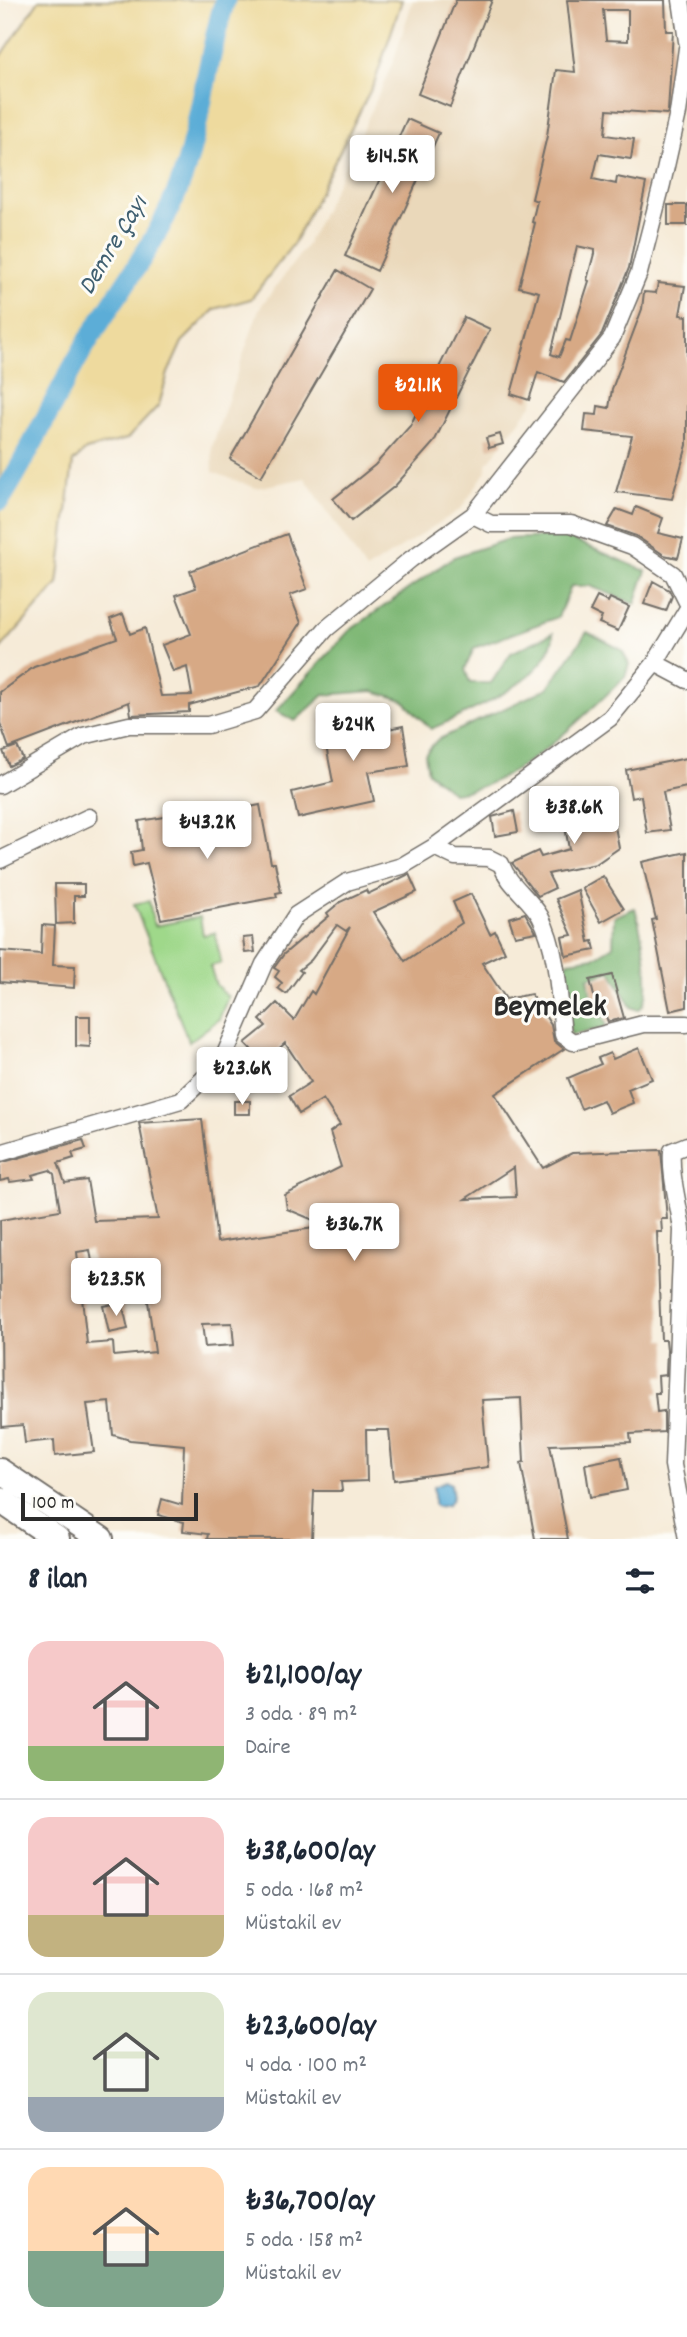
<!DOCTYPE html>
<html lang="tr">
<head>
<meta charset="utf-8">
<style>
  :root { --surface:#fff; --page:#f6f6f7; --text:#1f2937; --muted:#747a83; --line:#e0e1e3; --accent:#ea580c }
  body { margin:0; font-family:Dekko,sans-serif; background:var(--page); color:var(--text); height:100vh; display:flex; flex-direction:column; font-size:26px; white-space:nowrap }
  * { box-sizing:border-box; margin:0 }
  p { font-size:23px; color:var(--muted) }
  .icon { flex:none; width:38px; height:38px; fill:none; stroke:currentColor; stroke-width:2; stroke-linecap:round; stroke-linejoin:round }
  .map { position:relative; height:1539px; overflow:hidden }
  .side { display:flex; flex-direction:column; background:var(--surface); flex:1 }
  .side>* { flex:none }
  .scale { position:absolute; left:21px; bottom:18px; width:177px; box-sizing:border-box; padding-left:7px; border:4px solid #2b2b2b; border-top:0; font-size:19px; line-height:24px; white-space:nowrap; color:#2b2b2b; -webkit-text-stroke:5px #fdfcf7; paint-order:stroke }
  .price { position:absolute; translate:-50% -60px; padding:0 16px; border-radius:7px; background:#fff; color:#222; font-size:23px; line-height:46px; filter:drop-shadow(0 2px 4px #0008) }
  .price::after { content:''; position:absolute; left:50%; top:42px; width:21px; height:16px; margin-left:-10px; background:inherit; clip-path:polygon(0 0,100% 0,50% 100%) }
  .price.current { background:var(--accent); color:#fff }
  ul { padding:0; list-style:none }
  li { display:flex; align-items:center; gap:21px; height:175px; padding:0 28px }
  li+li { border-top:2px solid var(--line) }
  li span { display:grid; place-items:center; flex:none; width:196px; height:140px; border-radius:21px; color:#555 }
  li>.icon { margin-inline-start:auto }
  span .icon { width:84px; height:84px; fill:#fffc; stroke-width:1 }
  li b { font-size:30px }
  h2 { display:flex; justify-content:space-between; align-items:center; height:84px; padding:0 28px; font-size:30px }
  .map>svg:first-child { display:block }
  .built { fill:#ead8ba }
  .green { fill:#9fd88a; stroke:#65825a; stroke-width:2 }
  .forest { fill:#7fb876; stroke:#557250; stroke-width:2 }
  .sand { fill:#eeda9e; stroke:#8c8264; stroke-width:2 }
  .water { fill:#5cadd7; stroke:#446c81; stroke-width:2 }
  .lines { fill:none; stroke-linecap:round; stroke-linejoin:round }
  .river { stroke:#5cadd7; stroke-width:21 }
  .building { fill:#d7a985; fill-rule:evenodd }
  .minor-casing { stroke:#726e68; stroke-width:19 }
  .highway-casing { stroke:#726e68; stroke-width:28 }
  .minor { stroke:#fff; stroke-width:16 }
  .highway { stroke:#fff; stroke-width:24 }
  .labels { text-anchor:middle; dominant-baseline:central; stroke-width:6; stroke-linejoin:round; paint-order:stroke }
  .water-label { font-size:26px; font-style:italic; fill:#3f5f70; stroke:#fdfcf7 }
  .district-label { font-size:32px; font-weight:bold; fill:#2b2b2b; stroke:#fdfcf7 }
</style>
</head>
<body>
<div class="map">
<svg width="687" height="1539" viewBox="0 0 687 1539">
  <rect width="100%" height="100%" fill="#fdfcf7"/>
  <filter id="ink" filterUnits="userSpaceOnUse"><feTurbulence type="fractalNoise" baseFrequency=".0143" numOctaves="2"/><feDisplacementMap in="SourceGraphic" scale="14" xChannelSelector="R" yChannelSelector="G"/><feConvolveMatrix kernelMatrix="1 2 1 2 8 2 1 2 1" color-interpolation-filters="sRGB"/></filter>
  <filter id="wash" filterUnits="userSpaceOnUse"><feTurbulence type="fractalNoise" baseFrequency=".00686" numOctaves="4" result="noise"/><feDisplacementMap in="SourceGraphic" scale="28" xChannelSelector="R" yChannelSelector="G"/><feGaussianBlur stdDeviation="1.57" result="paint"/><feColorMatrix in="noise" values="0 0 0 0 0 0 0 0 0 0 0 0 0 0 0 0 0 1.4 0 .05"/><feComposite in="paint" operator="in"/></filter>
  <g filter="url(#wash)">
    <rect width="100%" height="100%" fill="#f6ebd8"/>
    <!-- built -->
    <path class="built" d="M413 0H604L612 75 604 151 533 403 487 464 486 471 461 509 366 570 305 478 256 488 213 472 212 447 259 309 306 246 353 151 393 62Z"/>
    <!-- green -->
    <path class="green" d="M149 901 154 926 200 917 203 935 215 933 221 963 210 966 216 985 228 997 219 1019 189 1042 134 904Z"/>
    <!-- forest -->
    <path class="forest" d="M564 536 646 571 635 604 590 586H571L558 617 474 648 465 669 470 683H491L511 653 553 633C555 677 466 714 431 729L403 700 373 691 324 695 295 721 276 711 349 631 454 557 508 539Z
      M587 632 622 650 629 664 625 677C580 719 517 787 453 793L428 772 425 754 437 740 548 688Z
      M635 908C640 927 658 999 638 1010L631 1007 611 971 588 978 594 1015H602L606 1024 604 1028 571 1035 560 974 569 961 595 957 613 946 614 917Z"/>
    <!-- sand -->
    <path class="sand" d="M39 0H402L375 81 294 243 251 299 215 309 182 342 168 373 159 405 127 439 86 450 73 462 58 584 0 649V58Z"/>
    <!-- water -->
    <path class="water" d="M446 1481 451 1484 453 1497 448 1505 437 1507 434 1504V1486Z"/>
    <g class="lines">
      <!-- river -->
      <path class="river" d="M0 500C31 452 53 400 82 351 116 293 161 240 183 176 202 119 207 58 225 0"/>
    </g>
    <g id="blocks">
      <!-- building -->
      <path class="building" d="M456 0H492L450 107 418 94Z
        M567 0H665L666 31H673L668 111 667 114 607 110 605 135 634 139 631 159 599 154 593 179 616 184 617 177 646 183 629 268 602 334 564 382 538 372 529 400 511 394 539 292 519 287 535 223 532 222 537 201 532 199 547 136 556 70 575 72ZM603 10H628V41L606 40ZM577 246 595 250 587 280 589 281 570 341 566 340 559 357 551 354Z
        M407 119 439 133 377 271 345 256Z
        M668 205H687V225H668Z
        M338 270 370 289 261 477 230 459Z
        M658 283 685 286 680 315 687 316V445L672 499 616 492 632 436 584 431 586 414 597 415 598 406 609 408 612 389 642 309 644 292 656 293Z
        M464 317 490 329 434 442 395 486 351 521 333 499 375 465 410 426Z
        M500 434 503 444 489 448 486 438Z
        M636 507 663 518 658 533 683 539 678 558 664 555 636 536 607 526 617 509 633 515Z
        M287 534 307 589 290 595 301 623 260 686 189 705V712L131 715 129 702 9 748 0 723V692L34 667 117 638 110 619 123 614 130 634 145 628 161 696 192 695 187 667 173 672 162 645 191 634 176 595 196 588 190 571Z
        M653 581 669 590 672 596 666 611 644 604Z
        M597 597 608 602 610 598 629 607 618 631 599 623 602 617 590 611Z
        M385 714 388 729 403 726 409 766 368 772 374 801 298 818 292 792 333 782 321 720 347 715 348 724Z
        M17 746 23 759 9 766 3 751Z
        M687 758V787L663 792 670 830 647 833 641 796 631 798 626 770Z
        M610 799 619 848 596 864 548 874 555 888 538 896 512 863 538 851 541 857 569 849 564 821 586 803Z
        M260 805 271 863H275L281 892 276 893 277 897 161 919 147 863 133 866 131 852 142 850 139 821 197 812 198 817Z
        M514 811 518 832 495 836 492 817Z
        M687 852V1007L670 1011 652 920 656 919 642 862Z
        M409 874 417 892 373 912 405 961 462 923 453 902 471 894 490 934 495 931 505 952 482 963 506 999 531 994 551 1025 554 1041 564 1049 495 1094 543 1168 572 1153 661 1150 667 1219H661L662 1232H657L661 1340H666L667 1350 666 1375 658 1376 659 1393H655L657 1412 664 1411V1432L630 1434 631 1442 550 1445 568 1539H535L521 1463 524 1462 521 1398 482 1400 488 1467 394 1480 389 1430H366L367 1481 341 1482 342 1491H314L312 1539H207L208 1534 183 1531 184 1522 158 1515 162 1499 182 1505 184 1445 130 1440 113 1435 110 1402 87 1404 94 1452 55 1456 54 1440 25 1443 23 1425 2 1427 0 1220 60 1210 54 1174 50 1170 32 1175 34 1179 10 1182 9 1179 0 1181V1163L83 1140 86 1149 72 1153 74 1158 58 1163 65 1183 87 1180 94 1221 158 1219 139 1123 202 1119 217 1242 328 1226 287 1209 285 1195 341 1167 330 1132 340 1125 323 1099 299 1114 289 1096 311 1082 285 1043 245 1081 232 1067 251 1049 245 1043 266 1026 260 1020 277 1003 294 1020 311 991 314 994 350 927 346 931 337 925 311 960 299 970 302 972 286 994 278 988 282 983 275 977 279 971 274 968 284 954 329 916 327 913 340 902 366 890 368 894ZM514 1167 516 1197 465 1199ZM90 1250 94 1273 144 1272 155 1352 114 1356 113 1342 87 1344 77 1252ZM232 1323 234 1345 205 1347 202 1324Z
        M603 876 624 909 601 922 582 888Z
        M55 884H84V896H74V923L56 924Z
        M578 890 589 942 593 941 595 950 566 956 562 937 572 935 556 899Z
        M525 913 536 932 515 936 509 918Z
        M42 925 55 926 53 965 75 966 74 988 0 982V951L41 954Z
        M253 937 255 952 245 953 243 938Z
        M612 975 624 1018 608 1022 604 1011 598 1012 590 980Z
        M76 1016H90V1047L76 1046Z
        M639 1048 652 1079 628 1089 633 1103 609 1113 603 1100 581 1109 568 1078 601 1064 598 1058 610 1053 613 1059Z
        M234 1101H250V1114H234Z
        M122 1302 128 1329 109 1333 103 1306Z
        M621 1457 627 1490 590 1497 585 1464Z"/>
    </g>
  </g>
  <g filter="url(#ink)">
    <use href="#blocks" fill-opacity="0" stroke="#726e68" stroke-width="2"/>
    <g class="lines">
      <!-- minor casing -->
      <g class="minor-casing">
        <path id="minor" d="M681 0 687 41
          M473 515 491 524H571L632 546 673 574 687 602
          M655 663 687 680
          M0 785 83 736 129 725H208L255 711 326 629 411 559 473 515 612 338 639 273 662 184 678 113 687 48
          M434 847 455 857 489 858 501 864C509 886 529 897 540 916 558 950 559 997 563 1035L573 1042 643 1024H687
          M0 860 89 817
          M0 1153 181 1100 222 1061 264 964 296 915 347 882 402 866 434 847 610 718 655 663 687 610
          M687 1539 673 1465 682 1230C679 1204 670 1177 672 1151L687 1145"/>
      </g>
      <!-- highway casing -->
      <g class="highway-casing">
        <path id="highway" d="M0 1471 101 1539
          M0 1500 57 1539"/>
      </g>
      <!-- minor -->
      <use href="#minor" class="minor"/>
      <!-- highway -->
      <use href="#highway" class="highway"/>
    </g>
  </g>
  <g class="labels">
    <!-- water labels -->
    <g class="water-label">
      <text transform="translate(114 246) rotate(-59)">Demre Çayı</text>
    </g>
    <!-- district labels -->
    <g class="district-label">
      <text x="550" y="1009">Beymelek</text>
    </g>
  </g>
</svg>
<div class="scale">100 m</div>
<b class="price" style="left:392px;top:195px">₺14.5K</b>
<b class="price current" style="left:418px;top:424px">₺21.1K</b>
<b class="price" style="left:353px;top:763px">₺24K</b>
<b class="price" style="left:574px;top:846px">₺38.6K</b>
<b class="price" style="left:207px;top:861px">₺43.2K</b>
<b class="price" style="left:242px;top:1107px">₺23.6K</b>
<b class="price" style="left:354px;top:1263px">₺36.7K</b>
<b class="price" style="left:116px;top:1318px">₺23.5K</b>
</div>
<section class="side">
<h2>8 ilan<svg class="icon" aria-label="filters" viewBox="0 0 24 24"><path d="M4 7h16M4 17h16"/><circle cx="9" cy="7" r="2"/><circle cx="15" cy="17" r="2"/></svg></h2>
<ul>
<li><span style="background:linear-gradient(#f6c9c9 75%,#8fb573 0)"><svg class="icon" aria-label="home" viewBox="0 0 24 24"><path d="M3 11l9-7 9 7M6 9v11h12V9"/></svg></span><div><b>₺21,100/ay</b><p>3 oda · 89 m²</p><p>Daire</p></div></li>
<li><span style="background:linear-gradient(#f6c9c9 70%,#c2b280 0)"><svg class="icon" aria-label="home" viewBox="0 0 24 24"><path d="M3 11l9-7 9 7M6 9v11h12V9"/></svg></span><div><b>₺38,600/ay</b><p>5 oda · 168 m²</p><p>Müstakil ev</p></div></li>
<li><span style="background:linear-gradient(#dfe7d0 75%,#9aa5b1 0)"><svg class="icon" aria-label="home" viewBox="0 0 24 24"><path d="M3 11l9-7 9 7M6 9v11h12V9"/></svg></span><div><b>₺23,600/ay</b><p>4 oda · 100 m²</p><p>Müstakil ev</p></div></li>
<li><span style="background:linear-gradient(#ffd9b3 60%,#7fa58c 0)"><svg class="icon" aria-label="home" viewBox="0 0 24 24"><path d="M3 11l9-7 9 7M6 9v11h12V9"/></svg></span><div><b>₺36,700/ay</b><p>5 oda · 158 m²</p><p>Müstakil ev</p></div></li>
</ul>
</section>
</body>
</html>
